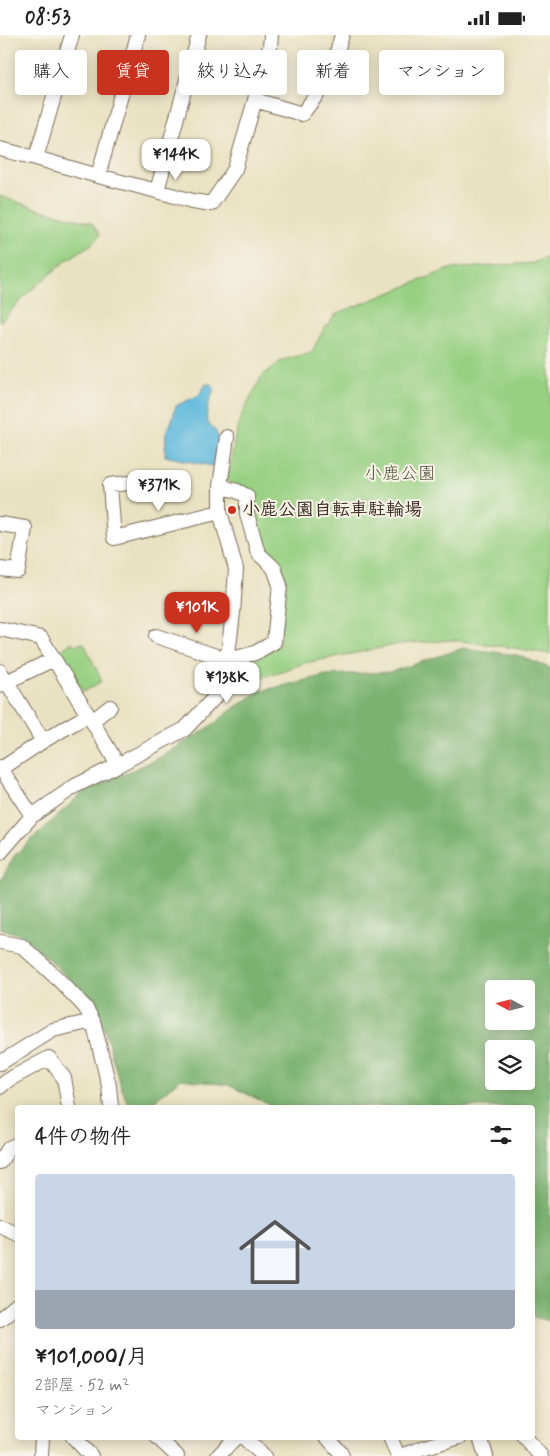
<!DOCTYPE html>
<html lang="ja">
<head>
<meta charset="utf-8">
<style>
  :root { --surface:#fff; --page:#f2f2f2; --text:#222; --muted:#767676; --accent:#c8321e }
  body { margin:0; font-family:Mynerve,"Klee One",sans-serif; background:var(--page); color:var(--text); height:100vh; display:flex; flex-direction:column; font-size:19px; white-space:nowrap }
  * { box-sizing:border-box; margin:0 }
  p { font-size:16px; color:var(--muted) }
  .icon { flex:none; width:28px; height:28px; fill:none; stroke:currentColor; stroke-width:2; stroke-linecap:round; stroke-linejoin:round }
  .map { position:relative; flex:1; overflow:hidden }
  .drawer { position:absolute; left:15px; top:1070px; width:520px; height:335px; display:flex; flex-direction:column; background:var(--surface); border-radius:5px; box-shadow:0 2px 12px #0003 }
  .drawer>* { flex:none }
  .top-card { position:absolute; left:15px; top:15px; width:520px; height:45px; display:flex; gap:10px }
  .needle { width:32px; rotate:277deg }
  .controls { position:absolute; left:485px; top:945px; display:grid; gap:10px }
  .controls a { display:grid; place-items:center; width:50px; height:50px; border-radius:5px; background:var(--surface); box-shadow:0 2px 12px #0003; font-size:25px }
  .price { position:absolute; translate:-50% -42px; padding:0 11px; border-radius:10px; background:#fff; color:#222; font-size:16px; line-height:32px; filter:drop-shadow(0 1px 2px #0008) }
  .price::after { content:''; position:absolute; left:50%; top:30px; width:15px; height:11px; margin-left:-8px; background:inherit; clip-path:polygon(0 0,100% 0,50% 100%) }
  .price.active { background:var(--accent); color:#fff }
  ul { padding:0; list-style:none }
  li { display:grid; align-content:center; gap:10px; height:265px; padding:0 20px }
  li span { display:grid; place-items:center; height:155px; border-radius:5px; color:#555 }
  li>.icon { margin-inline-start:auto }
  span .icon { width:90px; height:90px; fill:#fffc; stroke-width:1 }
  li b { font-size:21px }
  h2 { display:flex; justify-content:space-between; align-items:center; height:60px; padding:0 20px; font-size:21px }
  .tag { padding:0 18px; border-radius:5px; background:var(--surface); box-shadow:0 2px 12px #0003; font-size:18px; line-height:45px }
  .tag.active { background:var(--accent); color:#fff }
  .status { display:flex; justify-content:space-between; align-items:center; height:35px; padding:0 25px; background:var(--surface); direction:ltr }
  .status svg { height:14px; fill:currentColor }
  .map>svg:first-child { display:block }
  .green { fill:#98d082; stroke:#6a7d50 }
  .forest { fill:#7ab270; stroke:#5a6e47; fill-rule:evenodd }
  .water { fill:#60badd; stroke:#4e727e }
  .lines { fill:none; stroke-linecap:round; stroke-linejoin:round }
  .minor-casing { stroke:#786a57; stroke-width:16 }
  .minor { stroke:#fff; stroke-width:14 }
  .poi-dot { fill:#c8321e; stroke:#f7f3e8; stroke-width:2 }
  .labels { text-anchor:middle; dominant-baseline:central; stroke-width:4; stroke-linejoin:round; paint-order:stroke }
  .park-label { font-size:18px; fill:#525437; stroke:#f7f3e8 }
  .poi-label { font-size:18px; font-weight:bold; fill:#3b2a1e; stroke:#f7f3e8; text-anchor:start }
</style>
</head>
<body>
<div class="status"><b>08:53</b><svg viewBox="0 0 49 12"><path d="M0 12V9h3v3zM5 12V6h3v6zM10 12V3h3v9zM15 12V0h3v12zM26 1h20v11H26zM47 4h2v5h-2z"/></svg></div>
<div class="map">
<svg width="550" height="1421" viewBox="0 0 550 1421">
  <rect width="100%" height="100%" fill="#f7f3e8"/>
  <filter id="ink" filterUnits="userSpaceOnUse"><feTurbulence type="fractalNoise" baseFrequency=".02" numOctaves="2"/><feDisplacementMap in="SourceGraphic" scale="10" xChannelSelector="R" yChannelSelector="G"/><feConvolveMatrix kernelMatrix="1 2 1 2 8 2 1 2 1" color-interpolation-filters="sRGB"/></filter>
  <filter id="wash" filterUnits="userSpaceOnUse"><feTurbulence type="fractalNoise" baseFrequency=".0096" numOctaves="4" result="noise"/><feDisplacementMap in="SourceGraphic" scale="20" xChannelSelector="R" yChannelSelector="G"/><feGaussianBlur stdDeviation="1.12" result="paint"/><feColorMatrix in="noise" values="0 0 0 0 0 0 0 0 0 0 0 0 0 0 0 0 0 1.4 0 .05"/><feComposite in="paint" operator="in"/></filter>
  <g filter="url(#wash)">
    <rect width="100%" height="100%" fill="#e9e2c2"/>
    <!-- green -->
    <path class="green" d="M0 161 38 174 92 188 100 200 92 209 67 225 32 254 0 287Z
      M550 221V619L514 613 453 605 401 609 305 628 225 655 235 630 279 610 286 548 281 532 264 512 252 477 253 464 243 451 227 447 235 403 241 381 262 341 282 325 311 318 324 294 336 279 449 234 533 228Z
      M72 607 74 610 84 608 102 646 84 657 59 617Z"/>
    <!-- forest -->
    <path class="forest" d="M463 613 517 620 550 633V1286L533 1282 532 1072H274L228 1050 181 1044 146 1072H129L120 1049 100 980 79 953 24 901 0 893V847L14 821 82 758 159 723 208 693 238 670 261 656 326 640 391 637ZM494 954H526V986H494ZM494 1014H526V1046H494Z"/>
    <!-- water -->
    <path class="water" d="M206 349H211L214 354C210 365 205 375 207 387 225 402 217 411 212 431L165 421 166 397 171 388 176 371 199 360Z"/>
  </g>
  <g filter="url(#ink)">
    <g class="lines">
      <!-- minor casing -->
      <g class="minor-casing">
        <path id="minor" d="M138 0 98 141 157 156 193 166 211 169 235 134 255 65 260 39 270 12 271 0
          M255 65 302 79 329 44 342 0
          M0 114 36 123 72 0
          M36 123 98 141
          M157 156 199 0
          M128 448 110 450 114 503 220 477
          M0 489 25 493 18 536 0 534
          M0 594 41 603 88 680 92 686 118 730
          M156 601 228 625 255 618 274 607 280 550 274 533 258 518 247 479V461L237 456 220 451
          M0 636 43 706
          M0 650 54 624
          M92 686 110 672
          M0 732 32 781
          M1 734 43 706 88 680
          M0 818 32 781 75 751 118 730 185 694 215 662 225 644 233 578 236 534 220 477V451L227 402
          M0 907 22 911 58 944 85 972 93 986 109 1051 111 1072
          M0 1028 53 995 93 986
          M0 1052 8 1045 49 1023 64 1043 69 1072
          M0 1127 9 1113 18 1109
          M0 1191 18 1199
          M0 1284 18 1269
          M73 1402 91 1421
          M157 1402 177 1421
          M243 1402 264 1421
          M327 1402 340 1417 342 1421
          M390 1402 398 1421
          M480 1402 486 1421
          M524 1402 541 1421
          M41 1421 42 1402
          M218 1421 236 1402
          M400 1421 422 1413 460 1402"/>
      </g>
      <!-- minor -->
      <use href="#minor" class="minor"/>
    </g>
  </g>
  <!-- markers -->
  <circle class="poi-dot" cx="232" cy="475" r="5"/>
  <g class="labels">
    <!-- park labels -->
    <g class="park-label">
      <text x="400" y="439">小鹿公園</text>
    </g>
    <!-- poi labels -->
    <g class="poi-label">
      <text x="242" y="475">小鹿公園自転車駐輪場</text>
    </g>
  </g>
</svg>
<div class="controls">
<a><svg class="needle" viewBox="-14 -14 28 28"><path d="M0-13l5 13h-10z" fill="#e53935"/><path d="M0 13l5-13h-10z" fill="#767676"/></svg></a>
<a><svg class="icon" aria-label="layers" viewBox="0 0 24 24"><path d="M12 4l9 5-9 5-9-5zM3 14l9 5 9-5"/></svg></a>
</div>
<b class="price" style="left:176px;top:146px">¥144K</b>
<b class="price" style="left:159px;top:477px">¥371K</b>
<b class="price active" style="left:197px;top:599px">¥101K</b>
<b class="price" style="left:227px;top:669px">¥138K</b>
<div class="top-card">
<a class="tag">購入</a>
<a class="tag active">賃貸</a>
<a class="tag">絞り込み</a>
<a class="tag">新着</a>
<a class="tag">マンション</a>
</div>
<section class="drawer">
<h2>4件の物件<svg class="icon" aria-label="filters" viewBox="0 0 24 24"><path d="M4 7h16M4 17h16"/><circle cx="9" cy="7" r="2"/><circle cx="15" cy="17" r="2"/></svg></h2>
<ul>
<li><span style="background:linear-gradient(#c9d6e8 75%,#9aa5b1 0)"><svg class="icon" aria-label="home" viewBox="0 0 24 24"><path d="M3 11l9-7 9 7M6 9v11h12V9"/></svg></span><div><b>¥101,000/月</b><p>2部屋 · 52 m²</p><p>マンション</p></div></li>
</ul>
</section>
</div>
</body>
</html>
